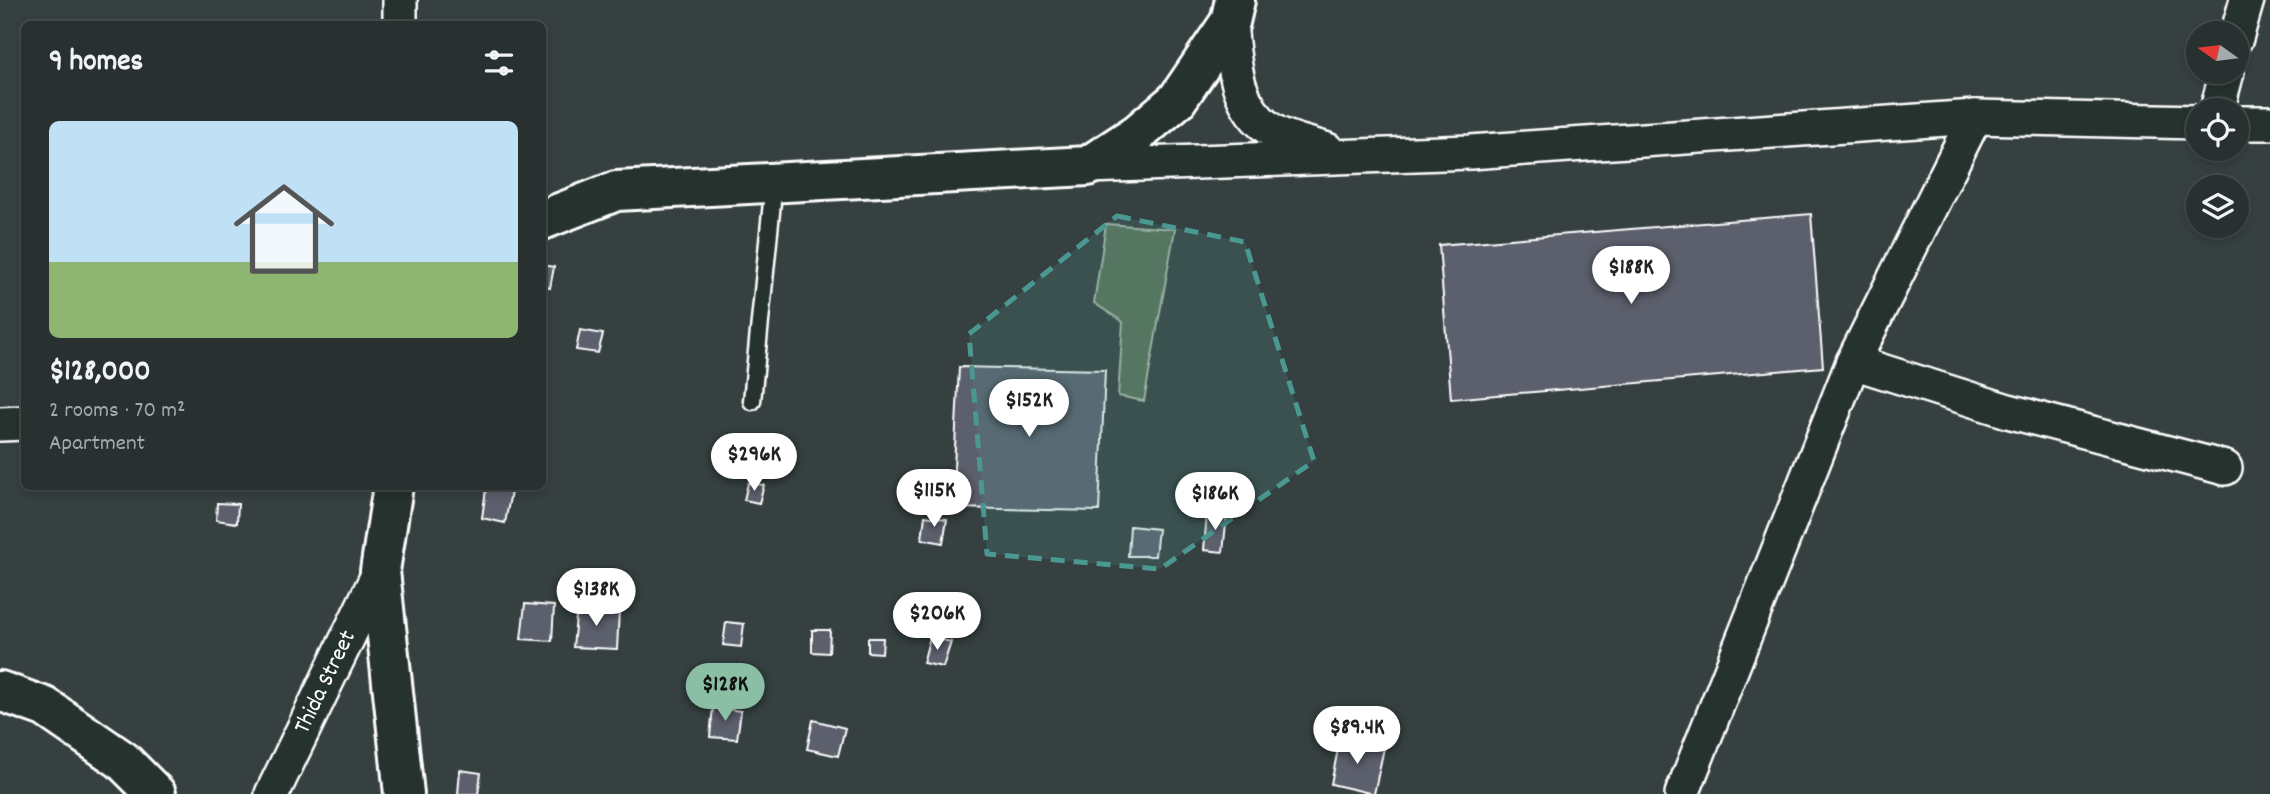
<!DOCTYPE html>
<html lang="en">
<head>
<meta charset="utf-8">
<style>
  :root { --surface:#283030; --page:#303838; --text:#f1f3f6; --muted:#a5a9ab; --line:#444b4c; --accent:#8abfa5 }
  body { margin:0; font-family:Dekko,sans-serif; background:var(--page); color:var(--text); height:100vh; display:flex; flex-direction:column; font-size:26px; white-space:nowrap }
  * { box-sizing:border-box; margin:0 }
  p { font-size:23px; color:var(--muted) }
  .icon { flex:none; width:38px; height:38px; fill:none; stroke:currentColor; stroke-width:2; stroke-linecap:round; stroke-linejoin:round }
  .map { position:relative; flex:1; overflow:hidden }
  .drawer { position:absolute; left:21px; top:21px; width:525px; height:469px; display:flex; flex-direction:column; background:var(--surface); border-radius:10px; box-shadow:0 4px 10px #0003,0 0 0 2px var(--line) }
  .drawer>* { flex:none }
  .needle { width:46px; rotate:284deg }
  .buttons { position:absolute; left:2186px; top:21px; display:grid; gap:14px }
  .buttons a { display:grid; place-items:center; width:63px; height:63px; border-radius:50%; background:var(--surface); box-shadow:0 4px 10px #0003,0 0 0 2px var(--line); font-size:35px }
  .price { position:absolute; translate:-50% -60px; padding:0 16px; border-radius:24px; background:#fff; color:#222; font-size:23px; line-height:46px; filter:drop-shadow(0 2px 4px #0008) }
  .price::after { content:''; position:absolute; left:50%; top:42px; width:21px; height:16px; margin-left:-10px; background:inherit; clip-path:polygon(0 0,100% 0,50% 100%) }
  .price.on { background:var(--accent); color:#111 }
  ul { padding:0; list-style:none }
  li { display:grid; align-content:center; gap:14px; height:371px; padding:0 28px }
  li+li { border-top:2px solid var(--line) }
  li span { display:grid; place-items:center; height:217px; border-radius:10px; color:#555 }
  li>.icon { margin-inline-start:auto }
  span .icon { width:126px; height:126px; fill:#fffc; stroke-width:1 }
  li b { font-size:30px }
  h2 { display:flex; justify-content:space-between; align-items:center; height:84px; padding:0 28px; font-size:30px }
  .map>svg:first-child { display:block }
  .green { fill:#596f54; stroke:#acb7aa; stroke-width:2 }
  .building { fill:#5c5f6c; stroke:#fff; stroke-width:2 }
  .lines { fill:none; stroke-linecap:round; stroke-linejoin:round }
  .service-casing { stroke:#fff; stroke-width:21 }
  .minor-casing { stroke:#fff; stroke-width:38 }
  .tertiary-casing { stroke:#fff; stroke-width:44 }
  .primary-casing { stroke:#fff; stroke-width:44 }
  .service { stroke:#26332d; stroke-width:16 }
  .minor { stroke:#26332d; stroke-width:33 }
  .tertiary { stroke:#26332d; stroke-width:38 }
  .primary { stroke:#26332d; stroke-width:38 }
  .marked { fill:#4b9892; fill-opacity:0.2; stroke:#4b9892; stroke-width:5; stroke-dasharray:14 9; stroke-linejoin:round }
  .labels { text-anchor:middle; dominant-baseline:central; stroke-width:6; stroke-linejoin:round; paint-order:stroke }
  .street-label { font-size:24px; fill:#fff; stroke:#26332d }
</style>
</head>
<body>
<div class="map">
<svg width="2270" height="794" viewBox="0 0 2270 794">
  <rect width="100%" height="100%" fill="#364040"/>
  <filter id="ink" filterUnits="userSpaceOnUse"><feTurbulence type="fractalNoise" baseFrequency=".0143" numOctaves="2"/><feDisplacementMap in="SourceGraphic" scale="14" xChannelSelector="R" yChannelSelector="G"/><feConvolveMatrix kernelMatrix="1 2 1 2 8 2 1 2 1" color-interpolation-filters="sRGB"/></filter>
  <g filter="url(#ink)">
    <!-- green -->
    <path class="green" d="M1106 224 1175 229 1144 401 1118 396 1123 322 1094 303Z"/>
    <!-- building -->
    <path class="building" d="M1811 214 1823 367 1451 399 1439 245Z
      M542 265 554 267 550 288 542 286Z
      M580 330 603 334 598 353 576 350Z
      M959 367 1105 370 1099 511 952 508Z
      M748 483 764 485 759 503 744 500Z
      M486 489 511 492 505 523 482 518Z
      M217 503 238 504 237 523 216 520Z
      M1207 512 1227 514 1223 552 1204 550Z
      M925 516 947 519 943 543 922 539Z
      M1130 526 1158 529 1155 556H1128Z
      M525 604 554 606 552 641 521 639Z
      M577 607 619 610 617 649 573 647Z
      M726 622 744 624 741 647 723 645Z
      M812 630H830L829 653 812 652Z
      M930 637 951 642 943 667 923 663Z
      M868 638H883L882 653 868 652Z
      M713 707 741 711 737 739 710 737Z
      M813 720 845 728 838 756 807 749Z
      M1340 739 1384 748 1374 794 1331 784Z
      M460 770 481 773 478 794H458Z"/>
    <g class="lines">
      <!-- service casing -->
      <g class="service-casing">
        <path id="service" d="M752 401 774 182"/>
      </g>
      <!-- minor casing -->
      <g class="minor-casing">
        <g id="minor">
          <path d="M400 0V24"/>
          <path d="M1230 22C1234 61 1234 105 1271 130 1286 140 1310 144 1327 150"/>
          <path d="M2236 38 2247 0"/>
          <path d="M2217 110 2227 72"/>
          <path d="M2236 123H2270"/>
          <path d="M1088 166 1470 152 1975 117 2198 122"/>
          <path d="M1853 362 2008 411 2225 468"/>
          <path d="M0 424 24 423"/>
          <path id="s1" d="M272 794 380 571"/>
          <path d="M1682 794 1853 362 1975 117"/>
        </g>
      </g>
      <!-- tertiary casing -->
      <g class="tertiary-casing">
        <path id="tertiary" d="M0 691 45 707 122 760 156 794"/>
      </g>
      <!-- primary casing -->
      <g class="primary-casing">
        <path id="primary" d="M542 220 616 191 1088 166 1137 134 1177 100 1230 22 1235 0
          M393 486 380 571 404 794"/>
      </g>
      <!-- service -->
      <use href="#service" class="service"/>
      <!-- minor -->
      <use href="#minor" class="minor"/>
      <!-- tertiary -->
      <use href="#tertiary" class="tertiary"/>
      <!-- primary -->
      <use href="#primary" class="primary"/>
    </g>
  </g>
  <!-- marked area -->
  <path class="marked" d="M1117 216 1245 242 1314 461 1160 569 987 554 969 334Z"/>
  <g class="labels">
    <!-- street labels -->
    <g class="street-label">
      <text stroke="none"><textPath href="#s1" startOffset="124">Thida Street</textPath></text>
    </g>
  </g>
</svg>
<div class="buttons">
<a><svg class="needle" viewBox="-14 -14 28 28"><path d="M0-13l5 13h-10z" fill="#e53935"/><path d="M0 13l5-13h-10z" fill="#a5a9ab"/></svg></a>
<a><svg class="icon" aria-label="locate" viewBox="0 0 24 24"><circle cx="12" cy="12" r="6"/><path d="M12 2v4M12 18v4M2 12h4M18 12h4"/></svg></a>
<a><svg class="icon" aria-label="layers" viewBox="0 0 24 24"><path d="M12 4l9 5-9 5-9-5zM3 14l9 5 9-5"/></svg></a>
</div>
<b class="price" style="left:1631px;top:306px">$188K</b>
<b class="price" style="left:1029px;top:439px">$152K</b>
<b class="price" style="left:754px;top:493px">$296K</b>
<b class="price" style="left:934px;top:529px">$115K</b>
<b class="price" style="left:1215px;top:532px">$186K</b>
<b class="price" style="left:596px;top:628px">$138K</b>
<b class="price" style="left:937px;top:652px">$206K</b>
<b class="price on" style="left:725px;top:723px">$128K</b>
<b class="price" style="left:1357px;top:766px">$89.4K</b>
<section class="drawer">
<h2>9 homes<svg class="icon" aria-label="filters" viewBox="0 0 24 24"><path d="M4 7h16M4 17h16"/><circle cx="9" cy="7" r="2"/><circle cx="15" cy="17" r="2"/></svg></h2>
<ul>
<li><span style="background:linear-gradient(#bfe0f5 65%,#8fb573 0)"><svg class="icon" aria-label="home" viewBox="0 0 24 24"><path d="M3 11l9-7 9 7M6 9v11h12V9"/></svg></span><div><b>$128,000</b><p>2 rooms · 70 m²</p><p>Apartment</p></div></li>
</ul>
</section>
</div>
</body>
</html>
